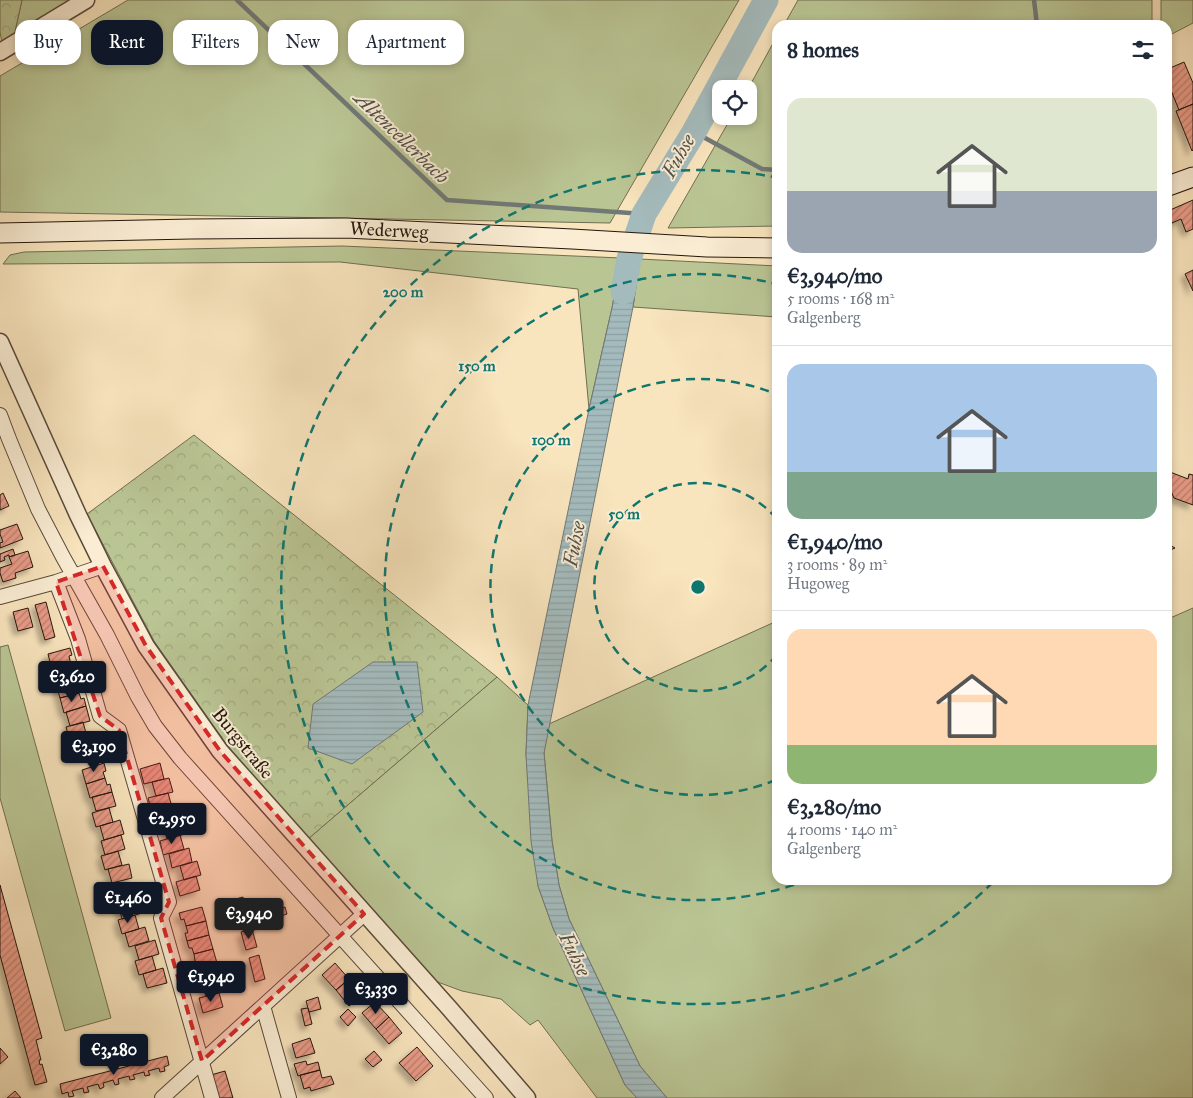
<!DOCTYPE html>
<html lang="en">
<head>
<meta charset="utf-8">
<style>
  :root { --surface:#fff; --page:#f6f6f7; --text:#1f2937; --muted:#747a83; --line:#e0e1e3; --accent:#111827 }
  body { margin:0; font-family:"IM FELL Great Primer",serif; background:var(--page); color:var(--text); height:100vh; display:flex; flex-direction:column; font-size:19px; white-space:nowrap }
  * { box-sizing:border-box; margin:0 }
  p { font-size:16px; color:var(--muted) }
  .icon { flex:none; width:28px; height:28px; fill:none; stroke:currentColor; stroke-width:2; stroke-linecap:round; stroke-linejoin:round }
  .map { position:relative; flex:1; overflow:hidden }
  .details { position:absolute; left:772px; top:20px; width:400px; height:865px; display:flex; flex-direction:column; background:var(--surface); border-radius:15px; box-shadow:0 2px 8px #0003 }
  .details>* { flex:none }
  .hud { position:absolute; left:15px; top:20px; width:475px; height:45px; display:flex; gap:10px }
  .buttons { position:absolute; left:712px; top:80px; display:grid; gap:10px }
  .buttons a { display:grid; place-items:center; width:45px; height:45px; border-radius:10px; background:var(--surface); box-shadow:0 2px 8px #0003; font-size:25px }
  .price { position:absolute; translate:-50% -42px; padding:0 11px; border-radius:5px; background:var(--accent); color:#fff; font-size:16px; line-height:32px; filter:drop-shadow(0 1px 2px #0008) }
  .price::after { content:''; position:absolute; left:50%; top:30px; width:15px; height:11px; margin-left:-8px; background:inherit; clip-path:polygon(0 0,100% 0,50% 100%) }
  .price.active { background:#222; color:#fff }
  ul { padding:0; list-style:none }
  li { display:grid; align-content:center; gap:10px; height:265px; padding:0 15px }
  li+li { border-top:1px solid var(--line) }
  li span { display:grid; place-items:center; height:155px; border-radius:15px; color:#555 }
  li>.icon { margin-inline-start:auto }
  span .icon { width:90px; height:90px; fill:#fffc; stroke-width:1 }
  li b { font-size:21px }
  h2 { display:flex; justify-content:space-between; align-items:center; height:60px; padding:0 15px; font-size:21px }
  .tag { padding:0 18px; border-radius:15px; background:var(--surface); box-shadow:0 2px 8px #0003; font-size:18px; line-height:45px }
  .tag.active { background:var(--accent); color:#fff }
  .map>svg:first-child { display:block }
  .green { fill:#bac594; stroke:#706e51 }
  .forest { fill:url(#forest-crowns); stroke:#706e51 }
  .water { fill:url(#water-rules); stroke:#717977 }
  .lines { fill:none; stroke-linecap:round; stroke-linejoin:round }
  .stream { stroke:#717977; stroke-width:4.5 }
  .river { stroke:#a4bbbd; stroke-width:25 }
  .building { fill:url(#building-hatch); stroke:#25170e; filter:url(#shadow) }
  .minor-casing { stroke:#5a4a3a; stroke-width:16 }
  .tertiary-casing { stroke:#5a4a3a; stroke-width:19 }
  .secondary-casing { stroke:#25170e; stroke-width:21 }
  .minor { stroke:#faedd4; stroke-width:14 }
  .tertiary { stroke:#faedd4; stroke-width:16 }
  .secondary { stroke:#faedd4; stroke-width:19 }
  .marked { fill:#d62828; fill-opacity:0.2; stroke:#d62828; stroke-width:4; stroke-dasharray:10 6; stroke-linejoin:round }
  .ring { fill:none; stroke:#0f766e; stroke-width:2.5; stroke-dasharray:9 6 }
  .labels { text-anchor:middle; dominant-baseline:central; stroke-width:4; stroke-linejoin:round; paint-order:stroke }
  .street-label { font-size:19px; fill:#25170e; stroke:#faedd4 }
  .water-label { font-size:20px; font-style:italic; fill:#51504b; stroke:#faedd4 }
  .centre { fill:#0f766e; stroke:#faedd4; stroke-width:2.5 }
  .ring-label { font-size:15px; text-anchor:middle; font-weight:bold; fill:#0f766e; stroke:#faedd4; stroke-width:4; stroke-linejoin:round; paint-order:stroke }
</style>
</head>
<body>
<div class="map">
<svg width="1193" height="1098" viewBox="0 0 1193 1098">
  <defs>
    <pattern id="forest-crowns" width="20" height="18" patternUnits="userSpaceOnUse" patternTransform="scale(1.25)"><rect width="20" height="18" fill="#bac594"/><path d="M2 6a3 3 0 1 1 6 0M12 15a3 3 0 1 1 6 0" fill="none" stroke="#a0a87e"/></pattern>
    <pattern id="water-rules" width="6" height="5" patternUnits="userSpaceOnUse" patternTransform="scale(1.25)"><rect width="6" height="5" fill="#a4bbbd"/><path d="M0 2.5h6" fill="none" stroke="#8da0a1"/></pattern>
    <pattern id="building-hatch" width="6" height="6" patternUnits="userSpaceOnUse" patternTransform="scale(1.25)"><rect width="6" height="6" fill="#e99c88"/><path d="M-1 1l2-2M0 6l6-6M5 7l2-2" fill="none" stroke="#bd7e6e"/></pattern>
    <filter id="shadow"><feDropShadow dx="-4.5" dy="4.5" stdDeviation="2.5" flood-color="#0004"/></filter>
  </defs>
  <rect width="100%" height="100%" fill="#f8e4bd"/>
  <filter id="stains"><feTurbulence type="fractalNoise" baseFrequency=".004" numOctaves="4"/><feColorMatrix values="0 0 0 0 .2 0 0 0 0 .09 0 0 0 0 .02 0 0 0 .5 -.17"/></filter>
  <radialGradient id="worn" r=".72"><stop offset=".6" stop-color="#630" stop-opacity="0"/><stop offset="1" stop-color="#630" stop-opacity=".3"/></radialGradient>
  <!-- green -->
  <path class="green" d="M22 0H72L14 36Z
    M128 0H739L610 223 0 212V76Z
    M798 0H1152V25H784Z
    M1161 0H1193V23L1168 36V25H1161Z
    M777 36V226L668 228 732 116H749V89H748Z
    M342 246 621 258 612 308 589 409 578 289 340 262 3 264 10 255 24 252Z
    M640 259 777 266V317L633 307Z
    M1193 608V1098H667L640 1066 569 919 559 885 552 841 544 752 549 724 777 621 778 880H1168V619Z
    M8 645 111 1018 65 1031 0 798V647Z
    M497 677 528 705 526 754 538 886 553 928 625 1085 637 1098H597L538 1020 530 1025 501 999 462 991 435 981 308 839Z"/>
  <!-- forest -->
  <path class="forest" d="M0 0H22L14 36 2 43 0 32Z
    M194 435 497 677 308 839 227 745 154 641 87 514Z"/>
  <!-- water -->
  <path class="water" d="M621 258 640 259 633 307 544 753 552 841 559 885 569 919 640 1066 667 1098H637L625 1085 553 928 538 886 531 841 526 754 528 705 589 409 612 308Z
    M373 662H417L423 712 352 764 308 748 313 704Z"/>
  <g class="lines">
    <!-- stream -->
    <path class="stream" d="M237 0 447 200 644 214
      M1034 0 1037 25
      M694 132 762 169 778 170"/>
    <!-- river -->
    <path class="river" d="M623 292 629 259 644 214 694 132 766 0"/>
  </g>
  <!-- building -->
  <path class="building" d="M1184 62 1193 83V104L1179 110 1168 83V69Z
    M1193 104V150L1192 151 1176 111Z
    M1193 200V229L1186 232 1181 219 1172 223 1168 211Z
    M1193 270V291L1185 274Z
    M1170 472 1188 479 1189 474 1193 475V505L1174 498 1170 489 1168 488V477Z
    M3 493 9 506 0 510V495Z
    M17 524 23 539 0 548V543L3 542 0 534V530Z
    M1168 544 1175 548 1168 551Z
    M13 549 15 555 9 557V555L4 557 5 560 0 562V554Z
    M28 551 33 567 15 573 16 578 3 582 0 573V568L12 564 9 557Z
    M46 602 55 637 45 640 35 605Z
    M28 608 33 627 18 631 13 612Z
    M70 648 72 655 69 656 71 665 52 670 48 654Z
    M71 665 73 671 76 670 78 678 56 684 52 670Z
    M78 678 80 686 77 687 79 693 60 698 56 684Z
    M79 693 81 699 84 698 86 706 64 713 60 698Z
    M86 706 90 721 70 726 66 712Z
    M83 722 87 737 70 741 66 727Z
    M94 735 97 749 77 754 74 740Z
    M104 763 106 771 103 772 105 778 86 784 82 770Z
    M160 763 164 779 144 784 140 769Z
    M105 778 107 785 110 784 112 792 90 798 86 784Z
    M169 778 173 792 156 796 152 782Z
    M112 792 116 806 96 811 92 797Z
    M168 793 172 807 152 813 148 798Z
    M172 807 176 821 156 827 152 813Z
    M109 808 113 822 96 827 92 813Z
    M120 820 124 834 104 840 100 826Z
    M181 820 185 834 167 839 163 825Z
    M121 835 125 849 105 855 101 841Z
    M180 835 184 849 163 855 160 841Z
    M189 848 192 862 172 868 169 854Z
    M118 851 122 865 105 870 101 856Z
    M197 861 201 875 184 880 180 866Z
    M129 864 132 878 112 883 108 869Z
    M196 876 200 890 180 896 176 882Z
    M0 885 42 1038 36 1040 41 1060H39L40 1065 42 1064 47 1082 35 1085 0 955Z
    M243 897 249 920 239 923 232 900Z
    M138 899 142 913 122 919 118 904Z
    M202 907 206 921 186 926 184 919 181 920 179 913Z
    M285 907 287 914 275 918 272 911Z
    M135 915 139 929 122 934 118 920Z
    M206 921 209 935 187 941 185 933H188L186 926Z
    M145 927 149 941 129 947 125 933Z
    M252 929 257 947 246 950 241 932Z
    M209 935 213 949 194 954 192 948H189L187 941Z
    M155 940 159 954 139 960 135 946Z
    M213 949 217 963 194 969 192 962 195 961 194 954Z
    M259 955 265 979 255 982 249 958Z
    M152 956 156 970 139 975 135 961Z
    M335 963 349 979 336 990 322 975Z
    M212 965 215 979 195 984 191 970Z
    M163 968 167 983 147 988 143 974Z
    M219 978 223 992 206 996 202 982Z
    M349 979 363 994 349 1006 336 990Z
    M219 993 223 1007 203 1013 199 998Z
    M318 997 321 1009 309 1012 306 1001Z
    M375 1002 389 1017 376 1029 362 1013Z
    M308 1008 312 1024 305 1026 301 1009Z
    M348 1009 356 1017 348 1026 340 1017Z
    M389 1017 402 1033 389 1044 376 1029Z
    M310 1038 315 1053 296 1058 292 1044Z
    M417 1047 433 1066 416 1081 399 1063Z
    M0 1048 8 1057 0 1064Z
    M374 1051 382 1060 373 1067 365 1059Z
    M167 1056 169 1065 164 1067 165 1071 160 1072 159 1068 148 1071 150 1075 145 1076 144 1072 133 1075 135 1079 130 1080 129 1076 118 1079 119 1084 115 1085 113 1080 103 1083 104 1087 100 1089 98 1084 87 1087 89 1092 84 1093 83 1088 72 1091 74 1096 69 1097 68 1092 62 1094 60 1084Z
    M306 1061 307 1065 318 1062 320 1070 298 1076 294 1064Z
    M320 1070 322 1078 331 1076 334 1084 311 1091 310 1087 304 1089 300 1075Z
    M225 1071 233 1098H217L211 1075Z
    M15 1091 21 1098H7Z"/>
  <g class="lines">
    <!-- minor casing -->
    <g class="minor-casing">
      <path id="minor" d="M0 415 9 439 38 509 63 557 107 635 138 697 155 726 180 758 486 1098
        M56 582 78 639 100 716 119 730 169 902 161 918 212 1098
        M0 597 56 582 103 566
        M263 1006 289 1098
        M162 1098 364 914"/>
    </g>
    <!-- tertiary casing -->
    <g class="tertiary-casing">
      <path id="tertiary" d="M0 52 86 0
        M0 342 78 515 103 566 146 646 220 751 450 1009 527 1098"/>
    </g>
    <!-- secondary casing -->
    <g class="secondary-casing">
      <path id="secondary" d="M1168 186 1193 177
        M0 233 191 229 346 228 572 239 707 247 778 248"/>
    </g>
    <!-- minor -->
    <use href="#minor" class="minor"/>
    <!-- tertiary -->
    <use href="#tertiary" class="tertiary"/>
    <!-- secondary -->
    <use href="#secondary" class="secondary"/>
  </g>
  <!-- marked area -->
  <path class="marked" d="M103 566 146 646 220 751 364 914 202 1061 161 918 169 902 119 730 100 716 56 582Z"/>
  <!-- distance rings -->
  <g class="ring">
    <path d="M777 655A104 104 0 1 1 777 519"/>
    <path d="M776 780A208 208 0 1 1 776 394"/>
    <path d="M808 880A313 313 0 1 1 776 284"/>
    <path d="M993 882A417 417 0 1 1 774 177"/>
  </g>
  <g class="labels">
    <!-- street labels -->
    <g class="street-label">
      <text transform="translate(389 230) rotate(3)">Wederweg</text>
      <text transform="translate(243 743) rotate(51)">Burgstraße</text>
    </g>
    <!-- water labels -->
    <g class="water-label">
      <text transform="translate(402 137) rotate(44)">Altencellerbach</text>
      <text transform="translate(678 156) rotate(-60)">Fuhse</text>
      <text transform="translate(574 544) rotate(-79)">Fuhse</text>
      <text transform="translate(575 954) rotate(64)">Fuhse</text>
    </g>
  </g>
  <circle cx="698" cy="587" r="8" class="centre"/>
  <g class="ring-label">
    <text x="403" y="297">200 m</text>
    <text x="477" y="371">150 m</text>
    <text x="551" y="445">100 m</text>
    <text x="624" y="519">50 m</text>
  </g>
  <rect width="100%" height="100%" filter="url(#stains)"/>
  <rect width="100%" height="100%" fill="url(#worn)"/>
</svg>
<div class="buttons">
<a><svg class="icon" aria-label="locate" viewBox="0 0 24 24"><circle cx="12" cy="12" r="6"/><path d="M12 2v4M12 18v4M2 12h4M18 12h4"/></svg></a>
</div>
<b class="price" style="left:72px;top:703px">€3,620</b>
<b class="price" style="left:94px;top:773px">€3,190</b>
<b class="price" style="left:172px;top:845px">€2,950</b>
<b class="price" style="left:128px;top:924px">€1,460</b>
<b class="price active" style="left:249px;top:940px">€3,940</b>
<b class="price" style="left:211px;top:1003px">€1,940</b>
<b class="price" style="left:376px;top:1015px">€3,330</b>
<b class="price" style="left:114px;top:1076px">€3,280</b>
<div class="hud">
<a class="tag">Buy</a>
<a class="tag active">Rent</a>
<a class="tag">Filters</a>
<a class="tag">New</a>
<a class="tag">Apartment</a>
</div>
<section class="details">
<h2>8 homes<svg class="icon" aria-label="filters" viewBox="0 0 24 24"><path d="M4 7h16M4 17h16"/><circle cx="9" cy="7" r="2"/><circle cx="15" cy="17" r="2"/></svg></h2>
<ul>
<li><span style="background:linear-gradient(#dfe7d0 60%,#9aa5b1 0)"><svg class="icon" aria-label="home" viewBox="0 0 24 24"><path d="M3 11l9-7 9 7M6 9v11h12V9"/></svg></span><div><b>€3,940/mo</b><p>5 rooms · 168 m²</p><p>Galgenberg</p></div></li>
<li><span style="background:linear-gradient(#a9c7e8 70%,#7fa58c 0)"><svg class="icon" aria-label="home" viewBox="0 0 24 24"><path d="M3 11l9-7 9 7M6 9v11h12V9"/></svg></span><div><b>€1,940/mo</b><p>3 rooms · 89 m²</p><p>Hugoweg</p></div></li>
<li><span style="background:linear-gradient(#ffd9b3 75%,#8fb573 0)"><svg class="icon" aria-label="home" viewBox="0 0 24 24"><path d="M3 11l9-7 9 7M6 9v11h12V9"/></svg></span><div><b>€3,280/mo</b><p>4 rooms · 140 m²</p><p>Galgenberg</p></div></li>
</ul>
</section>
</div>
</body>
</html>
